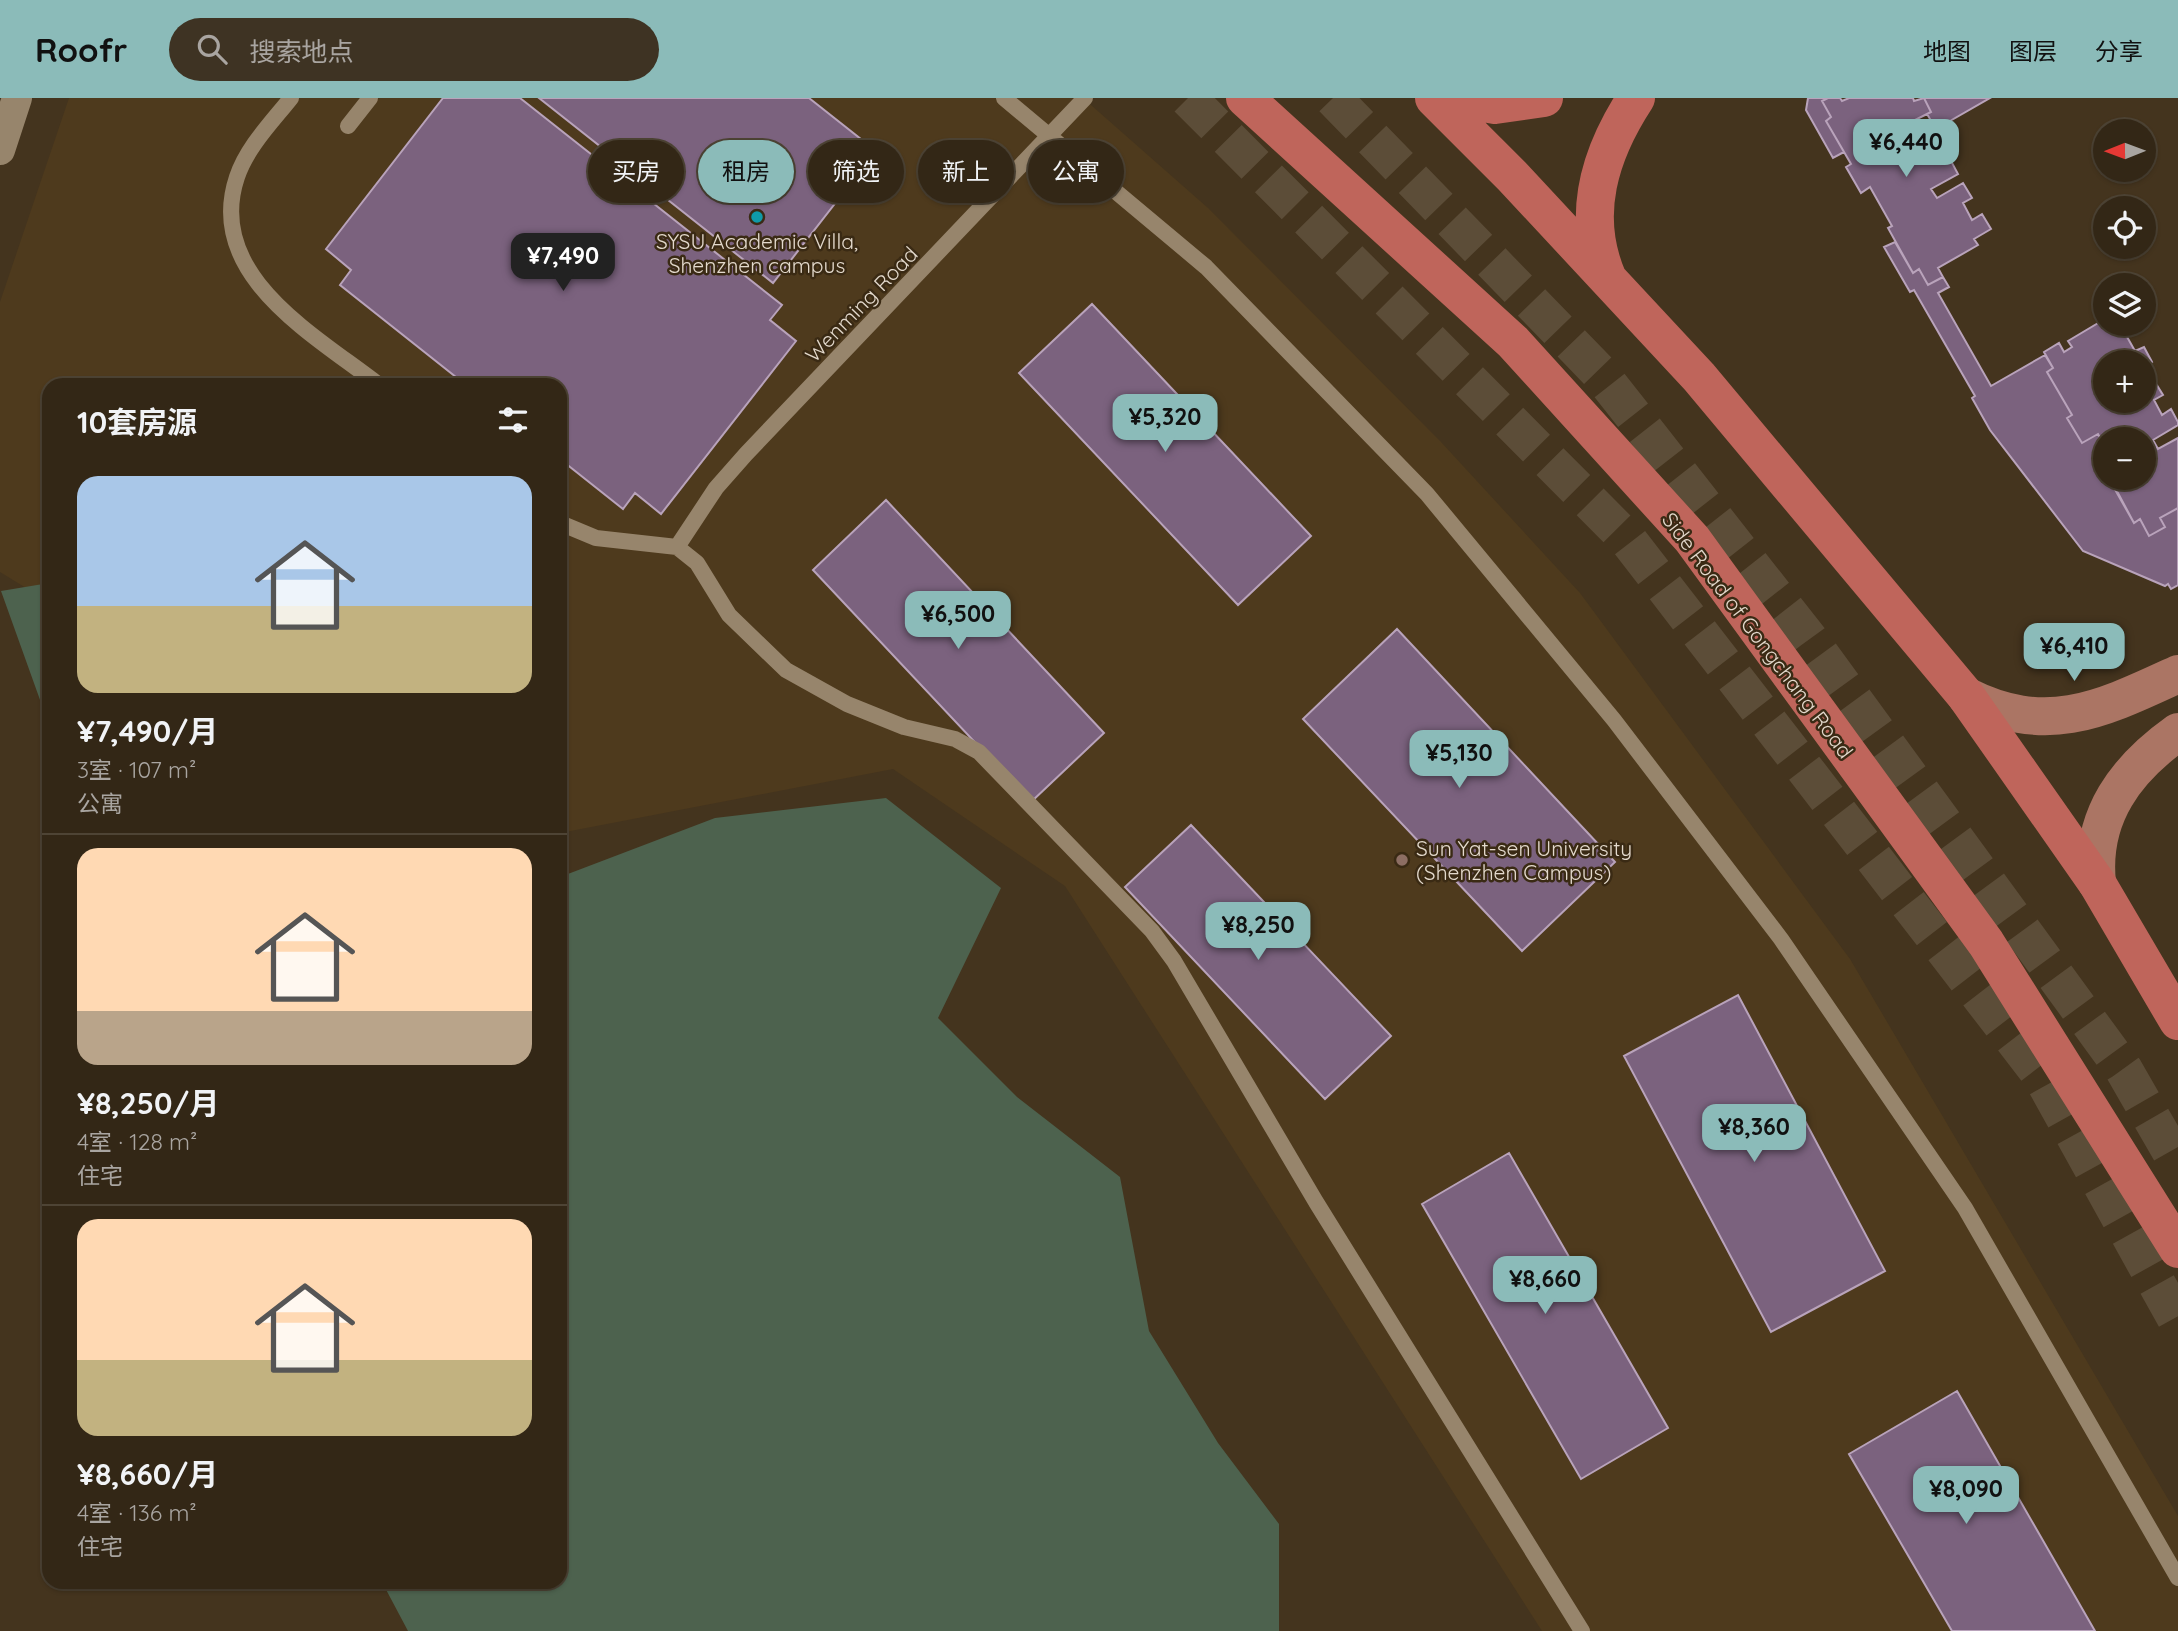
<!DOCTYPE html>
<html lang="zh">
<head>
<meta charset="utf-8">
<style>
  :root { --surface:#332716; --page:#3e3323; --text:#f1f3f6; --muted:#a9a5a1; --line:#4e4435; --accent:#8bbbb9 }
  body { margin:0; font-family:Quicksand,"Noto Sans SC",sans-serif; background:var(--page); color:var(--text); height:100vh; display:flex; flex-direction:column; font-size:26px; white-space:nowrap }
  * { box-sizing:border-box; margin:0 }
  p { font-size:23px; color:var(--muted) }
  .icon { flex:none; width:38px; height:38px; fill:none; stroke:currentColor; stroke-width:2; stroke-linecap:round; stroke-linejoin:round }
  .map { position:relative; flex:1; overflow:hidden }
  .drawer { position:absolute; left:42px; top:280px; width:525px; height:1211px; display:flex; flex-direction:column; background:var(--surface); border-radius:21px; box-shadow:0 2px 5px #0004,0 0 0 2px var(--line) }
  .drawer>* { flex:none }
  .top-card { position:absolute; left:588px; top:42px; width:665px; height:63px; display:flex; gap:14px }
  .needle { width:46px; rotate:269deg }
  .tools { position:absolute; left:2093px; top:21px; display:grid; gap:14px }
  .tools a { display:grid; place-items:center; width:63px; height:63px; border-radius:50%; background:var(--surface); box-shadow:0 2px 5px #0004,0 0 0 2px var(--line); font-size:35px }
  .price { position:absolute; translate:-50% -60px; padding:0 16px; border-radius:14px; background:var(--accent); color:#111; font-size:23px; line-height:46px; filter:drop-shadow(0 2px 4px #0008) }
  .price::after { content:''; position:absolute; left:50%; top:42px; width:21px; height:16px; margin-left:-10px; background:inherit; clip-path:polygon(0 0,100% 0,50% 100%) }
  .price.selected { background:#222; color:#fff }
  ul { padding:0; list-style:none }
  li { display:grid; align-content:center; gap:14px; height:371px; padding:0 35px }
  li+li { border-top:2px solid var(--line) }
  li span { display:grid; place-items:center; height:217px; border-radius:21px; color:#555 }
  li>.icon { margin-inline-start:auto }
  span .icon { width:126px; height:126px; fill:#fffc; stroke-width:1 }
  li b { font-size:30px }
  h2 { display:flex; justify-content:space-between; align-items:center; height:84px; padding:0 35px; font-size:30px }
  .tag { padding:0 24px; border-radius:32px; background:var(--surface); box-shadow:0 2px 5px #0004,0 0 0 2px var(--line); font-size:24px; line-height:63px }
  .tag.selected { background:var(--accent); color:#111 }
  header { display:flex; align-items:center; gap:42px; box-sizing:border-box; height:98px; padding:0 35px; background:var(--accent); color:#111 }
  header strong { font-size:33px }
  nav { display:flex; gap:38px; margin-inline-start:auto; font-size:24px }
  .search { width:490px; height:63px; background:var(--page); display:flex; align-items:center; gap:18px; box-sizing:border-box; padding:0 24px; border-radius:38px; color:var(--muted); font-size:26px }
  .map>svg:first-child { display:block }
  .built { fill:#4e3a1d }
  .green { fill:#4d624e }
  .building { fill:#7b627e; stroke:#b9a3bb; stroke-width:2 }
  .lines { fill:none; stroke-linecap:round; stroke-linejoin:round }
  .highway-tunnel { stroke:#5c4d38; stroke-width:38; stroke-dasharray:38 19; stroke-linecap:butt }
  .lane { stroke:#97856c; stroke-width:16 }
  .street { stroke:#97856c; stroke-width:30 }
  .secondary { stroke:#ab7564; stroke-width:38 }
  .primary { stroke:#bf655b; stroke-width:38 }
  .culture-dot { fill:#0f9aa8; stroke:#3a2a14; stroke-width:2.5 }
  .education-dot { fill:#8d6e63; stroke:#3a2a14; stroke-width:2.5 }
  .labels { text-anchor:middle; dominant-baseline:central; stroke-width:5; stroke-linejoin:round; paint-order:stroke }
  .poi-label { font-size:21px; fill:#e4dacd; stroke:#3a2a14 }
  .street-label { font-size:21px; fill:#e4dacd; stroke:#3a2a14 }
</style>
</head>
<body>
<header>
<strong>Roofr</strong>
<div class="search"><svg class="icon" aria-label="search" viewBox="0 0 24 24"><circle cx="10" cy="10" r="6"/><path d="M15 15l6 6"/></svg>搜索地点</div>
<nav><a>地图</a><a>图层</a><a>分享</a></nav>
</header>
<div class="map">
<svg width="2178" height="1533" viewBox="0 0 2178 1533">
  <rect width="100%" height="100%" fill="#44341e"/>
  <!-- built -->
  <path class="built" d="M69 0H1083L1208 110 1441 344 1580 495 1850 861 2178 1418V1533H1542L1065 788 893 671 560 735V287H49V504L0 474V204Z"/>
  <!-- green -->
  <path class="green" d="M49 485V627L1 493Z
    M886 700 1001 790 938 920 1017 999 1120 1079 1149 1233 1218 1345 1279 1426V1533H408L382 1484H560V779L715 720Z"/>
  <!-- building -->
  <path class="building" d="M443 0H520L782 207 770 222 796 243 661 416 635 395 623 411 560 361V287H466L340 187 351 172 326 151Z
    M539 0H809L876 53 773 185Z
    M1808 0H1828L1822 3 1831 19 1826 23 1844 54 1833 60 1806 12Z
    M1828 0H1840L1842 3 1849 0H1913L1914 3 1924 0 1931 14 1915 22 1918 28 1897 40 1899 44 1904 41 1906 46 1932 31 1941 46 1932 51 1941 66 1950 61 1958 76 1931 91 1937 100 1963 85 1972 100 1963 105 1972 122 1982 116 1991 131 1974 141 1978 147 1938 170 1943 179 1928 187 1919 171 1913 175 1888 130 1892 128 1870 89 1861 95 1846 69 1851 66 1826 23 1831 19 1822 3Z
    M1924 0H1990L1936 31 1927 16 1931 14Z
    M1895 144 1913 175 1919 171 1928 187 1943 179 1949 189 1938 195 1991 288 2045 257 2053 270 2047 274 2072 317 2067 320 2082 345 2098 336 2105 348V380H2110L2134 425 2140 421 2149 438 2165 429 2160 420 2178 410V487L2171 491 2168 486 2165 488 2083 453 1990 332 1972 300 1975 298 1914 192 1910 194 1884 149Z
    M1092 206 1311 438 1238 507 1019 275Z
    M2105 221V226H2131L2134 232 2126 237 2135 253 2144 249 2152 264 2144 269V264H2105V303H2144V287L2153 281 2163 297 2154 302 2162 317 2171 311 2178 324V327L2153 342 2158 351 2178 340V410L2160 420 2165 429 2149 438 2140 421 2134 425 2109 381 2144 380V341H2105V348L2098 336 2082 345 2067 320 2072 317 2047 274 2053 270 2044 254 2059 245 2064 254 2072 249 2068 243Z
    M886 402 1104 635 1031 704 813 472Z
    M1397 531 1615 764 1522 853 1303 621Z
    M1191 727 1391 938 1325 1001 1125 789Z
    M1738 897 1885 1173 1771 1234 1624 958Z
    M1509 1055 1668 1330 1581 1381 1422 1106Z
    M1957 1293 2095 1533H1952L1849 1356Z"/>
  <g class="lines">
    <!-- highway-tunnel -->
    <path class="highway-tunnel" d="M1188 0 1628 442 2041 977 2178 1224
      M1333 0 1599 274 1809 541 2124 972 2178 1066"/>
    <!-- lane -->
    <path class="lane" d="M291 0C272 24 247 49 237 79 204 177 315 237 379 287
      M1004 0 1206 169 1427 396 1614 622 1781 841 1965 1110 2178 1480
      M348 28 370 0
      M560 425 596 440 677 449 697 465 729 517 786 572 847 606 904 629 955 641 979 654 1152 833 1174 863 1316 1104 1582 1533
      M677 449 716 390 746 356 1085 0"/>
    <!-- street -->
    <path class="street" d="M0 52 17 0"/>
    <!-- secondary -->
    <path class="secondary" d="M1966 598C2047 639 2102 611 2178 576
      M2097 785C2090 718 2126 671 2178 634"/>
    <!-- primary -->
    <path class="primary" d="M1245 0 1513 244 1692 441 1986 845 2178 1151
      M1434 0 1512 78 1699 279 1966 598 2097 785 2178 923
      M1456 0 1495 7 1544 0
      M1608 181C1580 117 1600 55 1636 0"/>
  </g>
  <!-- markers -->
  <circle class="culture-dot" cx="757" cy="119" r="7"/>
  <circle class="education-dot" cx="1402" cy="762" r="7"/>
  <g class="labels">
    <!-- poi labels -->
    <g class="poi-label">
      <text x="757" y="143">SYSU Academic Villa,<tspan x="757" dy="24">Shenzhen campus</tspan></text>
      <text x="1416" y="750" text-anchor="start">Sun Yat-sen University<tspan x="1416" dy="24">(Shenzhen Campus)</tspan></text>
    </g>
    <!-- street labels -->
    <g class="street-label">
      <text transform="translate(861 206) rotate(-46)">Wenming Road</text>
      <text transform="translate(1758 537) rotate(53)">Side Road of Gongchang Road</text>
    </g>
  </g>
</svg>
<div class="tools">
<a><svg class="needle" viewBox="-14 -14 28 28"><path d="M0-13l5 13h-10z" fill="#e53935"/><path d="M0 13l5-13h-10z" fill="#a9a5a1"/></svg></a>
<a><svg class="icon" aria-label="locate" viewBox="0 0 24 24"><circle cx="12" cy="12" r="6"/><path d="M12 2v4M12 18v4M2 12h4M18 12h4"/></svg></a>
<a><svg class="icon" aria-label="layers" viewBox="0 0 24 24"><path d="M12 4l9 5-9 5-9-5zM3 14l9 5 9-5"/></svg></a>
<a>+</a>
<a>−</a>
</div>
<b class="price" style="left:1906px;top:81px">¥6,440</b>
<b class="price selected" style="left:563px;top:195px">¥7,490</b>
<b class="price" style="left:1165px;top:356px">¥5,320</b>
<b class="price" style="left:958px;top:553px">¥6,500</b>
<b class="price" style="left:2074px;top:585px">¥6,410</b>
<b class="price" style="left:1459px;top:692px">¥5,130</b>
<b class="price" style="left:1258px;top:864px">¥8,250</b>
<b class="price" style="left:1754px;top:1066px">¥8,360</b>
<b class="price" style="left:1545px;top:1218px">¥8,660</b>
<b class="price" style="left:1966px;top:1428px">¥8,090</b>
<div class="top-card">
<a class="tag">买房</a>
<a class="tag selected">租房</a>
<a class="tag">筛选</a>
<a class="tag">新上</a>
<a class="tag">公寓</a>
</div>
<section class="drawer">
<h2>10套房源<svg class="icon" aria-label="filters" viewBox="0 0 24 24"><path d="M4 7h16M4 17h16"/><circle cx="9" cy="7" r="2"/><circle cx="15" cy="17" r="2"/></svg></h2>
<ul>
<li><span style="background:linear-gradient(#a9c7e8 60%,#c2b280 0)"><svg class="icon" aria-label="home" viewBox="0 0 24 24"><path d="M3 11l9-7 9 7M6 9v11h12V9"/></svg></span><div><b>¥7,490/月</b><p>3室 · 107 m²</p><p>公寓</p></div></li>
<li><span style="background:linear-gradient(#ffd9b3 75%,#b9a48a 0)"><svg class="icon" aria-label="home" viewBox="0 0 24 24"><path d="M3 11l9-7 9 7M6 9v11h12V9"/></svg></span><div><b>¥8,250/月</b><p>4室 · 128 m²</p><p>住宅</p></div></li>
<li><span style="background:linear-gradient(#ffd9b3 65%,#c2b280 0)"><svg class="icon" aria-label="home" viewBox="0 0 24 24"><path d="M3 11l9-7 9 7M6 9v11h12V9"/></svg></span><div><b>¥8,660/月</b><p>4室 · 136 m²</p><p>住宅</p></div></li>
</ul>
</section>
</div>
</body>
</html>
